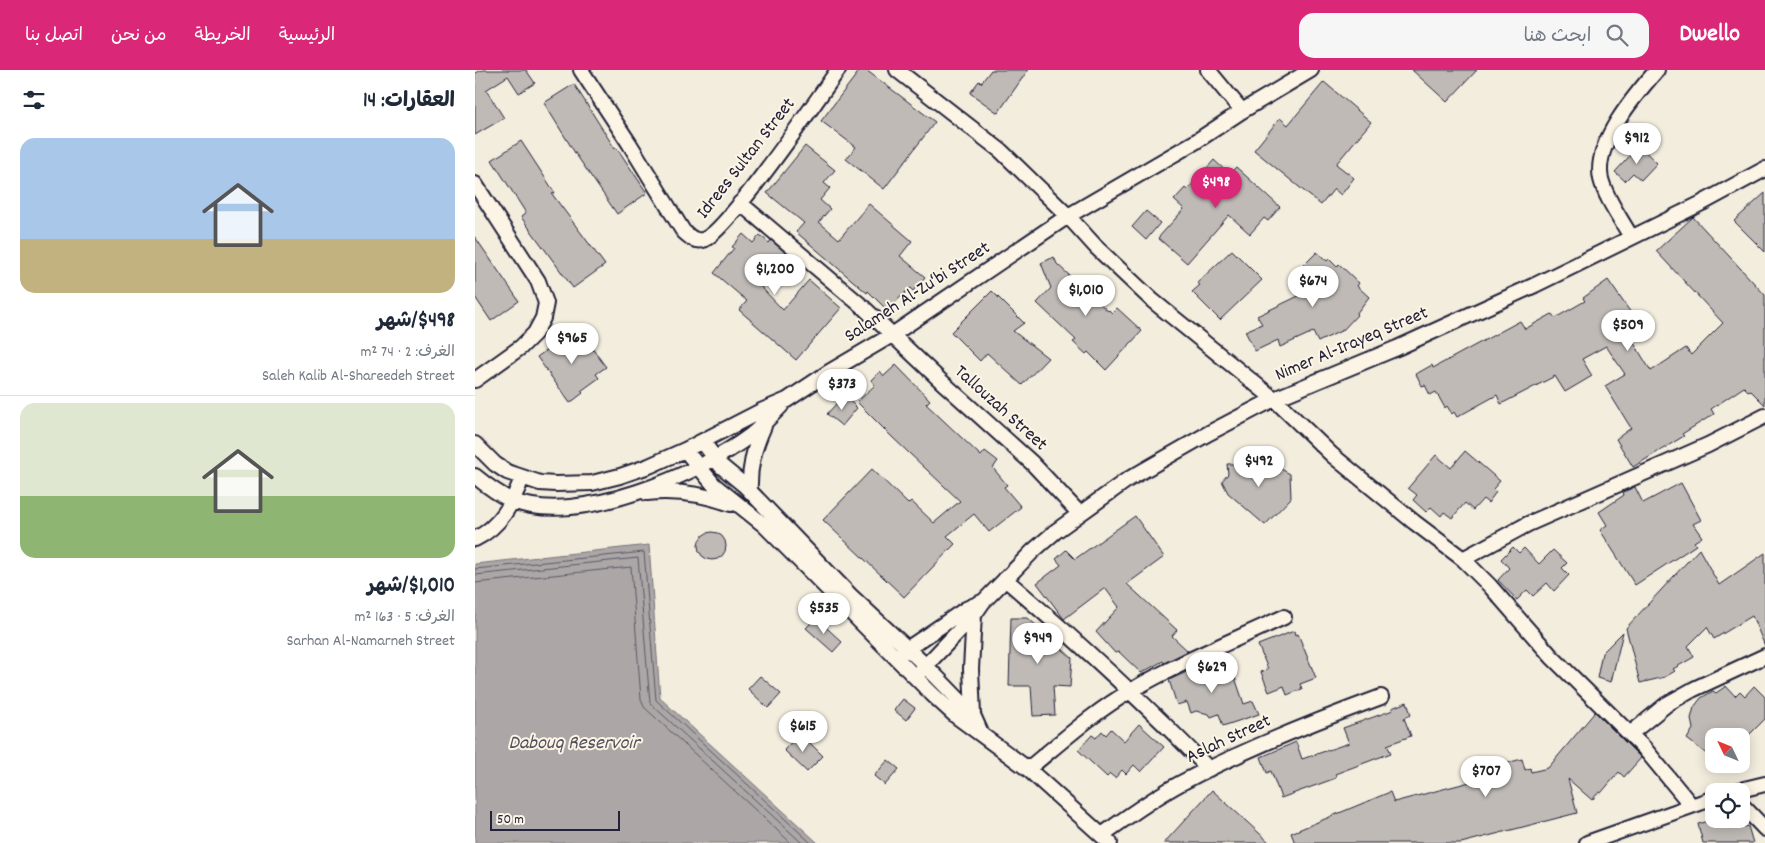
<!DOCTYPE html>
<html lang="ar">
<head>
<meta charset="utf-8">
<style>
  :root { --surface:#fff; --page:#f6f6f7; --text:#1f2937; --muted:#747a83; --line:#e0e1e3; --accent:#db2777 }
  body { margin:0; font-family:Dekko,"Playpen Sans Arabic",sans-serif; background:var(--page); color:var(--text); direction:rtl; height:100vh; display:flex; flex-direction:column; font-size:19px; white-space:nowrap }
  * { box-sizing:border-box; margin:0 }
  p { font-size:16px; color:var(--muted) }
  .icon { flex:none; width:28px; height:28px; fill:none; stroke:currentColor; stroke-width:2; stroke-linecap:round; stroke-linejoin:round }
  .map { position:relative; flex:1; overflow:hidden; direction:ltr }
  .details { display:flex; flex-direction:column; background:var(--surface); width:475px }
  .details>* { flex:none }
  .needle { width:32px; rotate:313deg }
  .buttons { position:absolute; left:1230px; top:658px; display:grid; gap:10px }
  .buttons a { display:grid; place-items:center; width:45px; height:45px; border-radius:10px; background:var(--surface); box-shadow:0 2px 12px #0003; font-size:25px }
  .scale { position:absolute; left:15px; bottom:12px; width:130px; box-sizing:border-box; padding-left:5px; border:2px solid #22223b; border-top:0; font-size:14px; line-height:18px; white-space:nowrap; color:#22223b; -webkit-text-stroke:4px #fcf5e5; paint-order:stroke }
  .price { position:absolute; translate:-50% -42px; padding:0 11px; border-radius:18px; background:#fff; color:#222; font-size:16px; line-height:32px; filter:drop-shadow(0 1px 2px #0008) }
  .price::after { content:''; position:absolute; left:50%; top:30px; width:15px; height:11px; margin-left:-8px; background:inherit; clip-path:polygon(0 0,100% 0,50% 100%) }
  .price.active { background:var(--accent); color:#fff }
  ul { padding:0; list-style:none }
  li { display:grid; align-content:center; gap:10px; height:265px; padding:0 20px }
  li+li { border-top:1px solid var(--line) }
  li span { display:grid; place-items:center; height:155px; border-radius:15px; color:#555 }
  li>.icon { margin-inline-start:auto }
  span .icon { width:90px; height:90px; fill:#fffc; stroke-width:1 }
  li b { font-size:21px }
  h2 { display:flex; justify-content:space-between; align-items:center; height:60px; padding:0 20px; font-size:21px }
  header { display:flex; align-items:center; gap:30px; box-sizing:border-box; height:70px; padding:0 25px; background:var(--accent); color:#fff }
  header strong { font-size:24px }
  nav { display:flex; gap:28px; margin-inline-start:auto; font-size:18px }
  .search { width:350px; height:45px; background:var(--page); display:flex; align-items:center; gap:12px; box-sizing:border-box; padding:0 18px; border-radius:15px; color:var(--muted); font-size:19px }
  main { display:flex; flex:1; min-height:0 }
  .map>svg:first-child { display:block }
  .water { fill:#aca7a6; stroke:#75727b }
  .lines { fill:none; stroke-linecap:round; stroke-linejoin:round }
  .shore { stroke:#595766; stroke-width:1 }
  .building { fill:#bfbab6; stroke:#22223b }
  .minor-casing { stroke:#22223b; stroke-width:18 }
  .minor { stroke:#fcf5e5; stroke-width:14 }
  .labels { text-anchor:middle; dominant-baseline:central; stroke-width:4; stroke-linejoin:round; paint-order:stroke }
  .street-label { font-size:19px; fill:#22223b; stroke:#fcf5e5 }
  .water-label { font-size:20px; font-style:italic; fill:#525160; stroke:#fcf5e5 }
</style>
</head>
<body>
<header>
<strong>Dwello</strong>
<div class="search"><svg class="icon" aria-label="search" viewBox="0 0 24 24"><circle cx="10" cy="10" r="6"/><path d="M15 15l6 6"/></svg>ابحث هنا</div>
<nav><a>الرئيسية</a><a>الخريطة</a><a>من نحن</a><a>اتصل بنا</a></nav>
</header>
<main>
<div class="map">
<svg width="1290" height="773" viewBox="0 0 1290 773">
  <rect width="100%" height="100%" fill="#f3edde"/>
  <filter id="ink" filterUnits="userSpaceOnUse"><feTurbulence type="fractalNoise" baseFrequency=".02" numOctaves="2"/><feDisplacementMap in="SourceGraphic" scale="10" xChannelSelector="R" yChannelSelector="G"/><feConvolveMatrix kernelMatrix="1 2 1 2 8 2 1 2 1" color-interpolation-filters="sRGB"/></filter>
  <g filter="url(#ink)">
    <!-- water -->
    <path class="water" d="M174 475 185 628 343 773H0V494Z"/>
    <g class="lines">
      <!-- shore -->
      <path class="shore" d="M0 499 169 482 181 630 336 773
        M0 505 163 488 175 633 327 773
        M0 513 156 497 166 629 169 637 316 773"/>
    </g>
    <!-- building -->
    <path class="building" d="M8 0H51L60 13 44 23 33 6 11 20 29 48 0 65V3Z
      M385 0H391L460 52 409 119 371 89 381 77 346 51Z
      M516 0H553L523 43 495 23 504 11 506 13Z
      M937 0H1002L972 32Z
      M849 12 896 52 861 94 879 108 866 125 859 119 846 135 779 80 805 48 813 55Z
      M99 14 140 79 142 78 172 123 142 144 100 83 69 33Z
      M46 71 80 123 77 124 130 195 98 218 46 147 51 143 17 90Z
      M330 76 360 100 349 113 355 118 345 130 355 139 344 152 364 169 394 134 437 171 425 186 450 207 438 221 435 218 412 240 393 221 392 223 321 162 329 153 292 123Z
      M1164 76 1182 93 1166 110 1158 103 1150 111 1140 102Z
      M739 90 754 104 761 97 805 137 793 151 789 148 775 164 754 145 712 193 683 168 709 139 699 130 710 118 712 120Z
      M1290 123V182L1259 151Z
      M671 141 685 153 671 170 657 157Z
      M1218 147 1290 225V335L1275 320 1273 321 1269 317 1236 339 1239 344 1207 364 1209 366 1158 397 1141 369 1156 358 1130 316 1150 304 1131 276 1107 289 1117 306 1090 322 1080 306 1026 334 1022 325 982 347 979 342 977 344 972 336 970 338 961 322 955 325 950 315 947 316 941 304 957 295 958 298 1045 251 1050 259 1077 244 1080 248 1110 231 1108 228 1133 210 1156 243 1160 241 1173 259 1157 270 1176 301 1211 278 1216 285 1248 253 1181 181Z
      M268 164 278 173 285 165 294 173 296 170 314 186 286 217 308 240 334 210 366 238 321 290 264 240 272 231 239 203 259 178 257 177Z
      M0 167 44 231 16 251 0 227Z
      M757 180 787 210 745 250 717 222 725 215 722 213Z
      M842 182 852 191 854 189 862 197 864 194 884 213 882 216 894 227 881 244 882 245 868 260 843 272 838 262 805 277 803 270 780 281 770 261 787 254 782 246 836 220 829 214 838 204 829 195Z
      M579 187 582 194 633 241 634 240 637 243 642 238 667 261 631 300 613 282 611 284 598 272 601 270 562 233 576 218 566 193Z
      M517 221 549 253 538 261 573 288 547 315 512 283 505 291 476 262Z
      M102 258 131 297 121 304 124 308 106 321 108 323 95 333 62 287Z
      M421 295 455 330 451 334 506 386 510 381 523 391 518 398 532 415 529 417 546 437 514 462 499 444 472 466 480 474 429 527 348 450 397 399 433 434 436 431 459 453 485 431 417 367 382 332 400 315 396 310 405 301 409 306Z
      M369 325 382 338 367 356 352 344Z
      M990 381 1025 411 1018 419 1021 422 1013 433 1008 429 998 440 990 433 977 448 969 442 966 446 956 437 951 442 938 430 942 425 933 418 961 385 976 398Z
      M805 393 806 399 815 404 816 428 790 455 753 423 747 411 753 404 752 394Z
      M1206 413 1226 450 1218 454 1227 467 1219 472 1221 475 1160 515 1125 460 1132 455 1124 442 1149 425 1148 422 1160 417 1168 433Z
      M660 446 689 487 652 514 702 560 697 566 713 581 689 593 688 591 666 603 644 582 640 583 621 562 644 537 630 518 589 549 562 513 586 495 581 489 591 480 600 489Z
      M223 476a14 14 0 1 1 28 0a14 14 0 1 1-28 0Z
      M1038 477 1044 483 1049 478 1064 494 1078 480 1092 493 1087 498 1094 505 1079 521 1072 513 1058 526 1052 520 1042 530 1023 510 1034 498 1026 489Z
      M1224 479 1244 515 1290 483V576L1277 546 1239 569 1232 557 1213 576 1219 587 1198 599 1200 601 1190 607 1165 613 1151 558Z
      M341 548 367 572 358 582 331 558Z
      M536 548H553L597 588 595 617 578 616 580 645 558 646 556 616H534Z
      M819 561 820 565 823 564 841 608 825 614 827 619 812 625 809 616 794 622 786 602 793 599 783 575Z
      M1148 562 1136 612 1122 608 1127 583Z
      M738 590 743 602 756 596 769 634 778 631 784 644 748 656 744 644 736 647 734 644 721 641 716 643 712 632 702 635 694 610Z
      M285 606 306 624 293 638 273 619Z
      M1251 616 1260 626 1265 621 1270 626 1279 616 1290 627V649L1273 666H1239V678L1233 685 1212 669 1218 659 1216 649 1219 637 1226 628 1238 621 1241 623Z
      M428 629 440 638 431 650 419 640Z
      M932 632 936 645 929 648 936 666 912 675 916 683 860 704 861 708 806 728 796 701 792 703 786 687 821 672 827 689 874 673 868 658 918 640 917 638Z
      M1120 642 1166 688 1149 707 1144 702 1126 723 1124 722 1117 730 1093 709 1102 743 986 773H820L816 763 915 722 919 732 1010 708 1008 699 1047 689 1050 700 1055 698 1056 702 1073 698Z
      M664 654 689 677 666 702 659 695 651 704 647 700 640 708 635 704 632 707 603 680 617 665 621 668 627 661 631 665 636 659 649 671Z
      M325 663 348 686 332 702 309 680Z
      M413 690 424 699 410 715 399 706Z
      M737 720 795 773H689Z
      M1238 750 1240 757 1253 754 1254 758 1268 754 1269 757 1273 756 1278 773H1228L1223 754Z"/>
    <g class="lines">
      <!-- minor casing -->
      <g class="minor-casing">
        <path id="minor" d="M106 0 154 73 208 161C214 166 219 172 228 170 251 163 344 27 363 0
          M422 0 526 81 593 146 622 178 678 231 799 329 857 385 939 452 988 489 1015 516 1077 587 1169 678 1216 735
          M733 0 767 41
          M0 114 63 211 71 233 68 248 60 263 46 277 0 310
          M265 133 388 237 466 311 557 393 604 443
          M1156 167C1146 149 1131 129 1126 109 1118 74 1160 25 1182 0
          M228 372 246 396 269 415 375 525 450 595 490 636 498 645 506 663
          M0 374 20 394 32 402 65 413 81 414 117 413 145 406 174 396 210 380 286 341 312 330 354 302 417 265 593 146 720 72 767 41 836 0
          M210 380 239 415 289 455 457 624 481 646 553 699 635 773
          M0 406C11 415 24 425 38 431 103 456 223 405 276 365 287 356 296 346 306 336
          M275 421C274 397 279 378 289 356
          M172 423C202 420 228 424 256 434
          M0 469C26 456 37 434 47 408
          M988 489 1053 454 1233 375 1290 346
          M530 509C601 570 669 632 734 699
          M426 583 491 539 507 532
          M440 607 499 545 508 532 558 481 581 461 652 410 734 363 799 329 922 278 1060 215 1227 133 1290 99
          M498 645 496 599 499 545
          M1155 664 1192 634 1219 619 1290 586
          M553 699C586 672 619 642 657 620 705 592 758 571 809 547
          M1261 721 1290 714
          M1266 734 1290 759
          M627 765C652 747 678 728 706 713 770 679 838 652 906 627
          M1112 773 1239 728"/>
      </g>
      <!-- minor -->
      <use href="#minor" class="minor"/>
    </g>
  </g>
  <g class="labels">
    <!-- street labels -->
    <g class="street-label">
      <text transform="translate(272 89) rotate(-52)">Idrees Sultan Street</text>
      <text transform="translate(443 223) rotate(-33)">Salameh Al-Zu‘bi Street</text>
      <text transform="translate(877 275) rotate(-23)">Nimer Al-Irayeq Street</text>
      <text transform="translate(525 339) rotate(42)">Tallouzah Street</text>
      <text transform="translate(754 670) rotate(-25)">Aslah Street</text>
    </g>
    <!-- water labels -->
    <g class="water-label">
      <text x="99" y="674">Dabouq Reservoir</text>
    </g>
  </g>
</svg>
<div class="buttons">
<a><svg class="needle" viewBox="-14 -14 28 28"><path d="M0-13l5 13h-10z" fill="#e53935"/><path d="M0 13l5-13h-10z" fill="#747a83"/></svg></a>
<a><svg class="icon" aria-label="locate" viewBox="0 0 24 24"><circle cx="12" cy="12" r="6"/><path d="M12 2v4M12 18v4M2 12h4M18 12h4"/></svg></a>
</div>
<div class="scale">50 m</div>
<b class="price" style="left:1162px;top:95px">$912</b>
<b class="price active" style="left:741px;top:139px">$498</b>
<b class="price" style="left:300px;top:226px">$1,200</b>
<b class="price" style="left:838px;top:238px">$674</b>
<b class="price" style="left:611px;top:247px">$1,010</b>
<b class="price" style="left:1153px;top:282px">$509</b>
<b class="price" style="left:97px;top:295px">$965</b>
<b class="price" style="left:367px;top:341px">$373</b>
<b class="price" style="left:784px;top:418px">$492</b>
<b class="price" style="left:349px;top:565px">$535</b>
<b class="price" style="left:563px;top:595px">$949</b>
<b class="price" style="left:737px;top:624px">$629</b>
<b class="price" style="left:328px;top:683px">$615</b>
<b class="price" style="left:1011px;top:728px">$707</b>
</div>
<section class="details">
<h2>العقارات: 14<svg class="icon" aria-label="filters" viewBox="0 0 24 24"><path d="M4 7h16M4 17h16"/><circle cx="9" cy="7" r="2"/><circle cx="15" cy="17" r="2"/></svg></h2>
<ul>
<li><span style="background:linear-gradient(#a9c7e8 65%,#c2b280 0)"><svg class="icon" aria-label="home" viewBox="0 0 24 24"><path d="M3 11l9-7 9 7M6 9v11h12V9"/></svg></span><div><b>$498/شهر</b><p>الغرف: 2 · 74 m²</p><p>Saleh Kalib Al-Shareedeh Street</p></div></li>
<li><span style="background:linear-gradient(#dfe7d0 60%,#8fb573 0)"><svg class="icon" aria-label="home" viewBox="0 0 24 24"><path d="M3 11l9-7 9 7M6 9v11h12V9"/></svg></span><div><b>$1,010/شهر</b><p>الغرف: 5 · 163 m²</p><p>Sarhan Al-Namarneh Street</p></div></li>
</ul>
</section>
</main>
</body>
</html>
